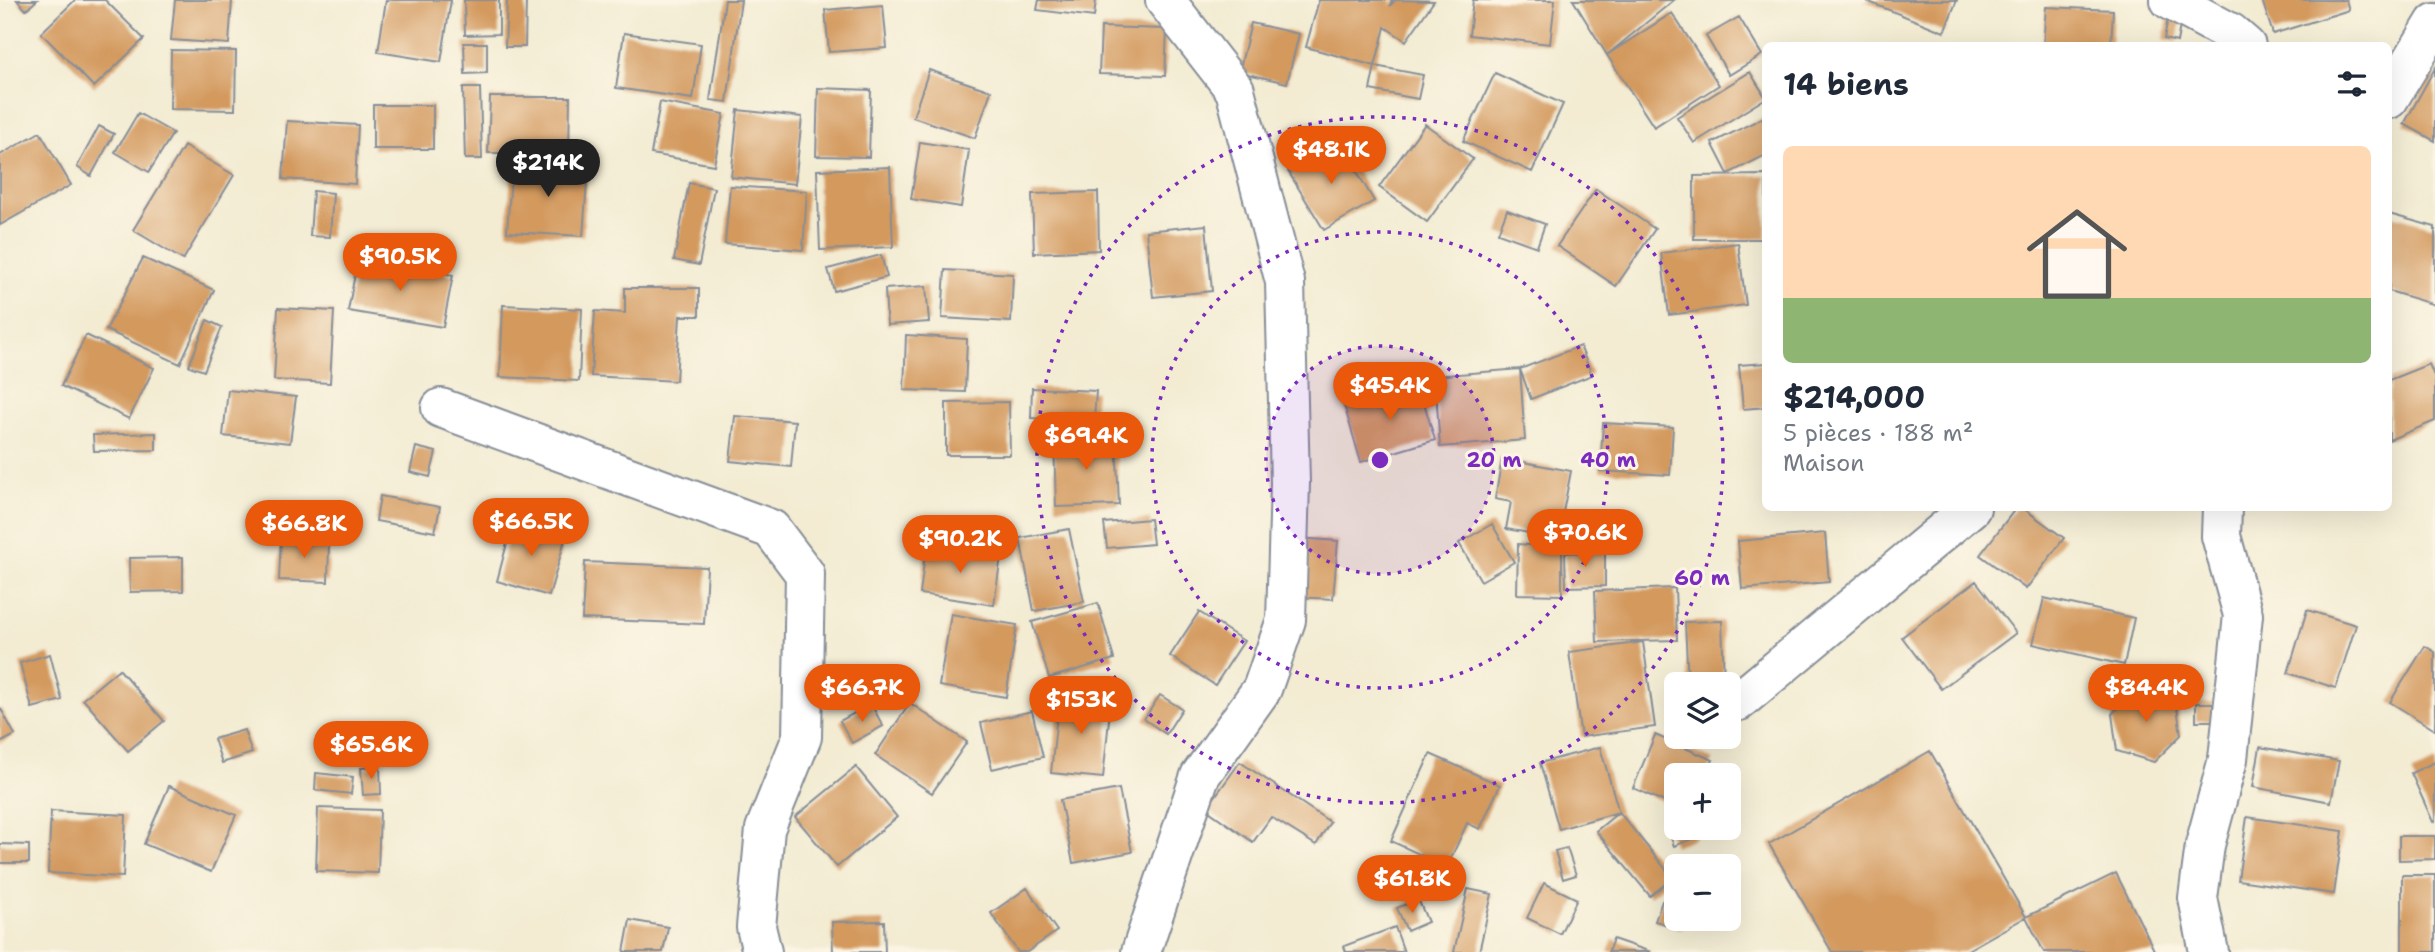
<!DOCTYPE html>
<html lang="fr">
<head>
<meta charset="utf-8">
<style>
  :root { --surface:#fff; --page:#f2f2f3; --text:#1f2937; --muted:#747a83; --line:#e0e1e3; --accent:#ea580c }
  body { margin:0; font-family:"Shantell Sans",sans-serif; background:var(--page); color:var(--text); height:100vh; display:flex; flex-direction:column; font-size:26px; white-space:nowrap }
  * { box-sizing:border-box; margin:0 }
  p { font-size:23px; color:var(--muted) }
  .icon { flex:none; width:38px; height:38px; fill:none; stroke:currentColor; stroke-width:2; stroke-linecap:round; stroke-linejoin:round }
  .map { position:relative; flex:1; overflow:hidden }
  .panel { position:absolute; left:1762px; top:42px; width:630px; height:469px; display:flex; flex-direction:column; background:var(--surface); border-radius:10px; box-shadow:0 7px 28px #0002 }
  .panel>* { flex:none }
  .buttons { position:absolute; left:1664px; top:672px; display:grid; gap:14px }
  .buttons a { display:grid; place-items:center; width:77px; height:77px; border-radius:10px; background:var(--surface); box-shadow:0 7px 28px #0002; font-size:35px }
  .price { position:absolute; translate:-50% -60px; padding:0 16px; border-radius:24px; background:var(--accent); color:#fff; font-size:23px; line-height:46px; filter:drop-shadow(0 2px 4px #0008) }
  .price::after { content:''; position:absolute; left:50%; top:42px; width:21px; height:16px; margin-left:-10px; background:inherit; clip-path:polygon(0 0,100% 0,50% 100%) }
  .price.selected { background:#222; color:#fff }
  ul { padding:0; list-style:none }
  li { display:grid; align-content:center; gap:14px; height:371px; padding:0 21px }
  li+li { border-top:2px solid var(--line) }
  li span { display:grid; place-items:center; height:217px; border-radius:10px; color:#555 }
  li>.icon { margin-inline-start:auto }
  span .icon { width:126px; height:126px; fill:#fffc; stroke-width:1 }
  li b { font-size:30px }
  h2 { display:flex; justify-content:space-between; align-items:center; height:84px; padding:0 21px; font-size:30px }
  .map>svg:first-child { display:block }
  .building { fill:#d3995d }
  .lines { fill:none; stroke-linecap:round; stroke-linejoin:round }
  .minor-casing { stroke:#878e98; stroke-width:42 }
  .minor { stroke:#fff; stroke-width:38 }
  .ring { fill:none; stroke:#7b2cbf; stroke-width:3.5; stroke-dasharray:3.5 7 }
  .centre { fill:#7b2cbf; stroke:#fcf5e5; stroke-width:3.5 }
  .ring-label { font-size:21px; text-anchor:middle; font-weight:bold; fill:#7b2cbf; stroke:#fcf5e5; stroke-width:6; stroke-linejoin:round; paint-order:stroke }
</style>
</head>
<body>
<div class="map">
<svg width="2435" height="952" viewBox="0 0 2435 952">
  <rect width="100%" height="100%" fill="#fcf5e5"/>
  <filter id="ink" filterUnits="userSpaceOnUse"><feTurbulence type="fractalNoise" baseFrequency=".0143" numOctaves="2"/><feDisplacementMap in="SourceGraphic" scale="14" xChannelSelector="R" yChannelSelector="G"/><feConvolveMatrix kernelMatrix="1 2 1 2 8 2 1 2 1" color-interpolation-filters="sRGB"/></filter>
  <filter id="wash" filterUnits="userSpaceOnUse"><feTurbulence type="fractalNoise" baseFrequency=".00686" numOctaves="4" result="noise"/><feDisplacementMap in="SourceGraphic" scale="28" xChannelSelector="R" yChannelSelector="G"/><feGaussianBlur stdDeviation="1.57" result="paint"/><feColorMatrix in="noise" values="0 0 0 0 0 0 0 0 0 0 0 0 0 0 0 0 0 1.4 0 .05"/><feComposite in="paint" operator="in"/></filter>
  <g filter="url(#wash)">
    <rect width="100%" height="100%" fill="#f3ecd3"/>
    <g id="blocks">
      <!-- building -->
      <path class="building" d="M17 0H37L26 10Z
        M75 0H105L144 39 94 87 41 33Z
        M175 0H232L229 44 171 40Z
        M386 0H451L441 62 378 52Z
        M464 0H499V34L465 35Z
        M507 0H526L525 47H505Z
        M725 0H741L727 102 710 100Z
        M1039 0H1096L1094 17 1037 10Z
        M1319 0H1392L1390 6 1395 0 1434 1 1406 41 1385 27 1375 66 1423 75 1418 99 1370 90 1375 66 1306 47Z
        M1473 0H1555L1550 44 1469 35Z
        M1573 0H1674L1607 55Z
        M1864 0H1957L1944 32Z
        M2262 0H2346L2349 10 2273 34Z
        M883 5 887 48 829 52 825 10Z
        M2046 7 2113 10 2111 46H2043Z
        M1672 13 1719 85 1654 127 1607 55Z
        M1739 17 1762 55 1729 75 1706 36Z
        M2168 18 2181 20 2177 42 2164 39Z
        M1251 23 1299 34 1287 83 1239 72Z
        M1101 27 1167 29 1165 76 1099 74Z
        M624 33 701 44 693 99 616 88Z
        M464 43H487V73L465 74Z
        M171 50 236 51 235 110 170 109Z
        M2435 68V141L2404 124Z
        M929 70 991 91 975 138 913 117Z
        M1750 72 1766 98 1694 143 1677 117Z
        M1495 73 1563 104 1532 172 1463 141Z
        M463 88H480L482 159H465Z
        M818 88 871 90 869 157 816 156Z
        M490 97H570L569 153H488Z
        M660 102 724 114 714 165 651 154Z
        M373 105H433V149H373Z
        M738 110 802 117 795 184 731 177Z
        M138 113 173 133 149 172 115 152Z
        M1766 116V155L1728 174 1712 143Z
        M287 121 358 125 355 184 283 179Z
        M1425 124 1473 159 1427 222 1379 187Z
        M99 126 114 134 91 176 77 167Z
        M40 132 71 185 0 225V155Z
        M1339 141 1374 201 1324 230 1288 171Z
        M920 142 969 150 961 207 911 199Z
        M184 146 234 175 183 260 133 230Z
        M512 163 588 167 583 236 507 232Z
        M890 167 893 247 820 250 817 170Z
        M1766 175V239H1694V176Z
        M689 183 714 188 699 265 674 260Z
        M730 186 807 191 803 250 725 244Z
        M1596 189 1655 229 1616 286 1557 246Z
        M313 191 333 193 330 237 310 236Z
        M1098 192 1099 250 1034 253 1032 194Z
        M1507 210 1545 224 1537 247 1498 233Z
        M2389 214 2435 227V305L2389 291Z
        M1206 225 1212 291 1153 297 1146 231Z
        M1738 243 1746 305 1669 315 1661 253Z
        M881 255 887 277 834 291 828 269Z
        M143 258 214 290 180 364 106 330Z
        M358 258 453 275 443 327 348 311Z
        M945 270 1013 274 1011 322 942 318Z
        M926 286 929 322 887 325 885 289Z
        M625 288H699V316H680L676 381 591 376 595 311 625 313Z
        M503 305 582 309 579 381 500 377Z
        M278 308 334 311 330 383 274 380Z
        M207 320 222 327 204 371 189 366Z
        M86 335 154 368 129 419 61 386Z
        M906 335 967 339 965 392 904 390Z
        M1580 346 1592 375 1531 399 1520 369Z
        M1766 363V407L1743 409 1739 365Z
        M2429 364 2435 378V421L2389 440V380Z
        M1520 369 1525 440 1440 447 1435 376Z
        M1418 383 1435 440 1361 462 1344 405Z
        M1032 388 1096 391 1094 420 1031 418Z
        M228 390 296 397 290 443 223 436Z
        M1009 402 1010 455H946V403Z
        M735 416 795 421 791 467 730 461Z
        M1603 423 1673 427 1670 475 1600 471Z
        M156 433V450L94 451 93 435Z
        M1116 437 1119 505 1056 507 1054 439Z
        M416 447 436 452 430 477 410 472Z
        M1502 458 1571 471 1558 538 1506 529 1511 502 1495 499Z
        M380 496 440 507 435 532 376 521Z
        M2016 508H2023L2064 538 2026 589 1980 555Z
        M1150 519 1153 544 1107 548 1104 523Z
        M513 521 566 536 549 596 497 581Z
        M1492 524 1514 562 1481 581 1459 543Z
        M1069 529 1084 602 1034 611 1020 538Z
        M1825 533 1829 582 1742 589 1738 541Z
        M281 538 329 539 328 582 279 580Z
        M1298 538 1338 541 1333 599 1295 597Z
        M1518 544 1562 548V595L1517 594Z
        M926 546 1001 556 994 605 920 594Z
        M1605 551V586L1566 587 1565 553Z
        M183 557V591L130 592 129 558Z
        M585 562 707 567 704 624 582 619Z
        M1976 581 2016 633 1941 689 1902 637Z
        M1675 588 1677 640 1597 642 1595 591Z
        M2044 598 2134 618 2124 665 2033 644Z
        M1098 603 1114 659 1049 678 1032 622Z
        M2307 610 2356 625 2336 688 2288 673Z
        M1199 612 1244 641 1215 685 1170 656Z
        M951 614 1017 625 1006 697 939 686Z
        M1722 621 1724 684H1688L1685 622Z
        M1643 642 1655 727 1581 737 1569 652Z
        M2425 646 2435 652V730L2390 702Z
        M50 654 62 700 32 708 20 663Z
        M119 669 164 721 128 751 83 699Z
        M2139 683 2176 700 2181 735 2154 762 2117 751 2112 714Z
        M1059 695 1111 700 1103 778 1051 773Z
        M1160 695 1182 709 1166 734 1144 719Z
        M910 703 967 742 932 793 875 755Z
        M2196 703H2213V721H2196Z
        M871 704 883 726 852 743 840 721Z
        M0 707 15 735 0 743Z
        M1032 711 1043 757 992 769 981 723Z
        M244 730 252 753 222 763 214 739Z
        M1655 735 1713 760 1706 775H1676V807L1633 788Z
        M1600 747 1619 812 1559 829 1540 763Z
        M2260 747 2339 761 2331 802 2253 787Z
        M1930 751 2026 917 1964 952H1832L1769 844Z
        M1430 754 1500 785 1480 829 1467 823 1447 867 1391 841Z
        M1240 762 1330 822 1316 845 1271 817 1253 842 1206 809Z
        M2435 762V821L2433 822 2411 773Z
        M380 767 381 794 363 795 361 768Z
        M856 767 897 817 837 867 795 817Z
        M316 773 353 777 351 794 315 790Z
        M169 786 236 815 211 872 144 844Z
        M1119 789 1132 852 1073 863 1060 800Z
        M318 808 380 810 378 873 316 871Z
        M51 811 126 815 123 877 48 873Z
        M1619 812 1673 878 1650 896 1596 831Z
        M2247 817 2343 831 2334 894 2238 880Z
        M1683 828H1692L1695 838 1674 846 1669 833Z
        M2399 836H2435V859L2399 860Z
        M0 844 29 845V863H0Z
        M1567 848 1576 875 1563 879 1555 851Z
        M2116 873 2155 952H2044L2026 917Z
        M2402 875H2435V952H2402Z
        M1544 883 1577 899 1560 934 1527 918Z
        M1027 888 1057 931 1027 952H1018L991 913Z
        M1468 889 1492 894 1479 952H1454Z
        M1418 899 1428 922 1407 931 1397 908Z
        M1662 901 1676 906V919H1685L1682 929 1655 921Z
        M630 920 668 927 663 952H624Z
        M884 921 885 952H833L832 922Z
        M1395 927 1404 952H1346L1344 946Z
        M1613 939 1651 952H1608Z"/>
    </g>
  </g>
  <g filter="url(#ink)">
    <use href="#blocks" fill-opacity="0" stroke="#878e98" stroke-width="2"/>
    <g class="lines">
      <!-- minor casing -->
      <g class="minor-casing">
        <path id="minor" d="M2170 0 2231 33 2246 46
          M2389 99 2435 23
          M441 408 771 529 805 574 802 737 765 829 756 927 762 952
          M1739 701 1971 508
          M1141 952 1200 776 1262 689 1286 620 1290 483 1285 282 1235 90 1165 0
          M2209 952 2198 898 2205 845 2228 759 2243 615 2221 536 2222 508"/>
      </g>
      <!-- minor -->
      <use href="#minor" class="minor"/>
    </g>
  </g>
  <!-- distance rings -->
  <circle cx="1380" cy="460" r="114" fill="#7b2cbf" fill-opacity=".12"/>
  <g class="ring">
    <circle cx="1380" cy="460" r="114"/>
    <circle cx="1380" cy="460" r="228"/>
    <circle cx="1380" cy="460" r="343"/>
  </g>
  <circle cx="1380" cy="460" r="10" class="centre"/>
  <g class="ring-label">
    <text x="1494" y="467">20 m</text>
    <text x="1608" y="467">40 m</text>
    <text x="1702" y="585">60 m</text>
  </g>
</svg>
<div class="buttons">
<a><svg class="icon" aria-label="layers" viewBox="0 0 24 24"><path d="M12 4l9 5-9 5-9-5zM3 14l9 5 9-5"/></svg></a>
<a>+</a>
<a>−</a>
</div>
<b class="price" style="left:1331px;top:186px">$48.1K</b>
<b class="price selected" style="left:548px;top:199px">$214K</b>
<b class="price" style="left:400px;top:293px">$90.5K</b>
<b class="price" style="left:1390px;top:422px">$45.4K</b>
<b class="price" style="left:1086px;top:472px">$69.4K</b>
<b class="price" style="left:531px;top:558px">$66.5K</b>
<b class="price" style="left:304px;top:560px">$66.8K</b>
<b class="price" style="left:1585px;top:569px">$70.6K</b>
<b class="price" style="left:960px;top:575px">$90.2K</b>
<b class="price" style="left:862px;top:724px">$66.7K</b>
<b class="price" style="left:2146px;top:724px">$84.4K</b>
<b class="price" style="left:1081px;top:736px">$153K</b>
<b class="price" style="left:371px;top:781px">$65.6K</b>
<b class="price" style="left:1412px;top:915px">$61.8K</b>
<section class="panel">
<h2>14 biens<svg class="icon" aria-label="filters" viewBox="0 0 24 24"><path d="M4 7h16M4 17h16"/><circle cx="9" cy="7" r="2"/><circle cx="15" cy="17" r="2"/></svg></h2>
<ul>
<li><span style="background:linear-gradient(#ffd9b3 70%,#8fb573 0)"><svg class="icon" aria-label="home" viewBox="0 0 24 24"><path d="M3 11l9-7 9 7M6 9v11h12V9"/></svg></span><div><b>$214,000</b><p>5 pièces · 188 m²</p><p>Maison</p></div></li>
</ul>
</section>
</div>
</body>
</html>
